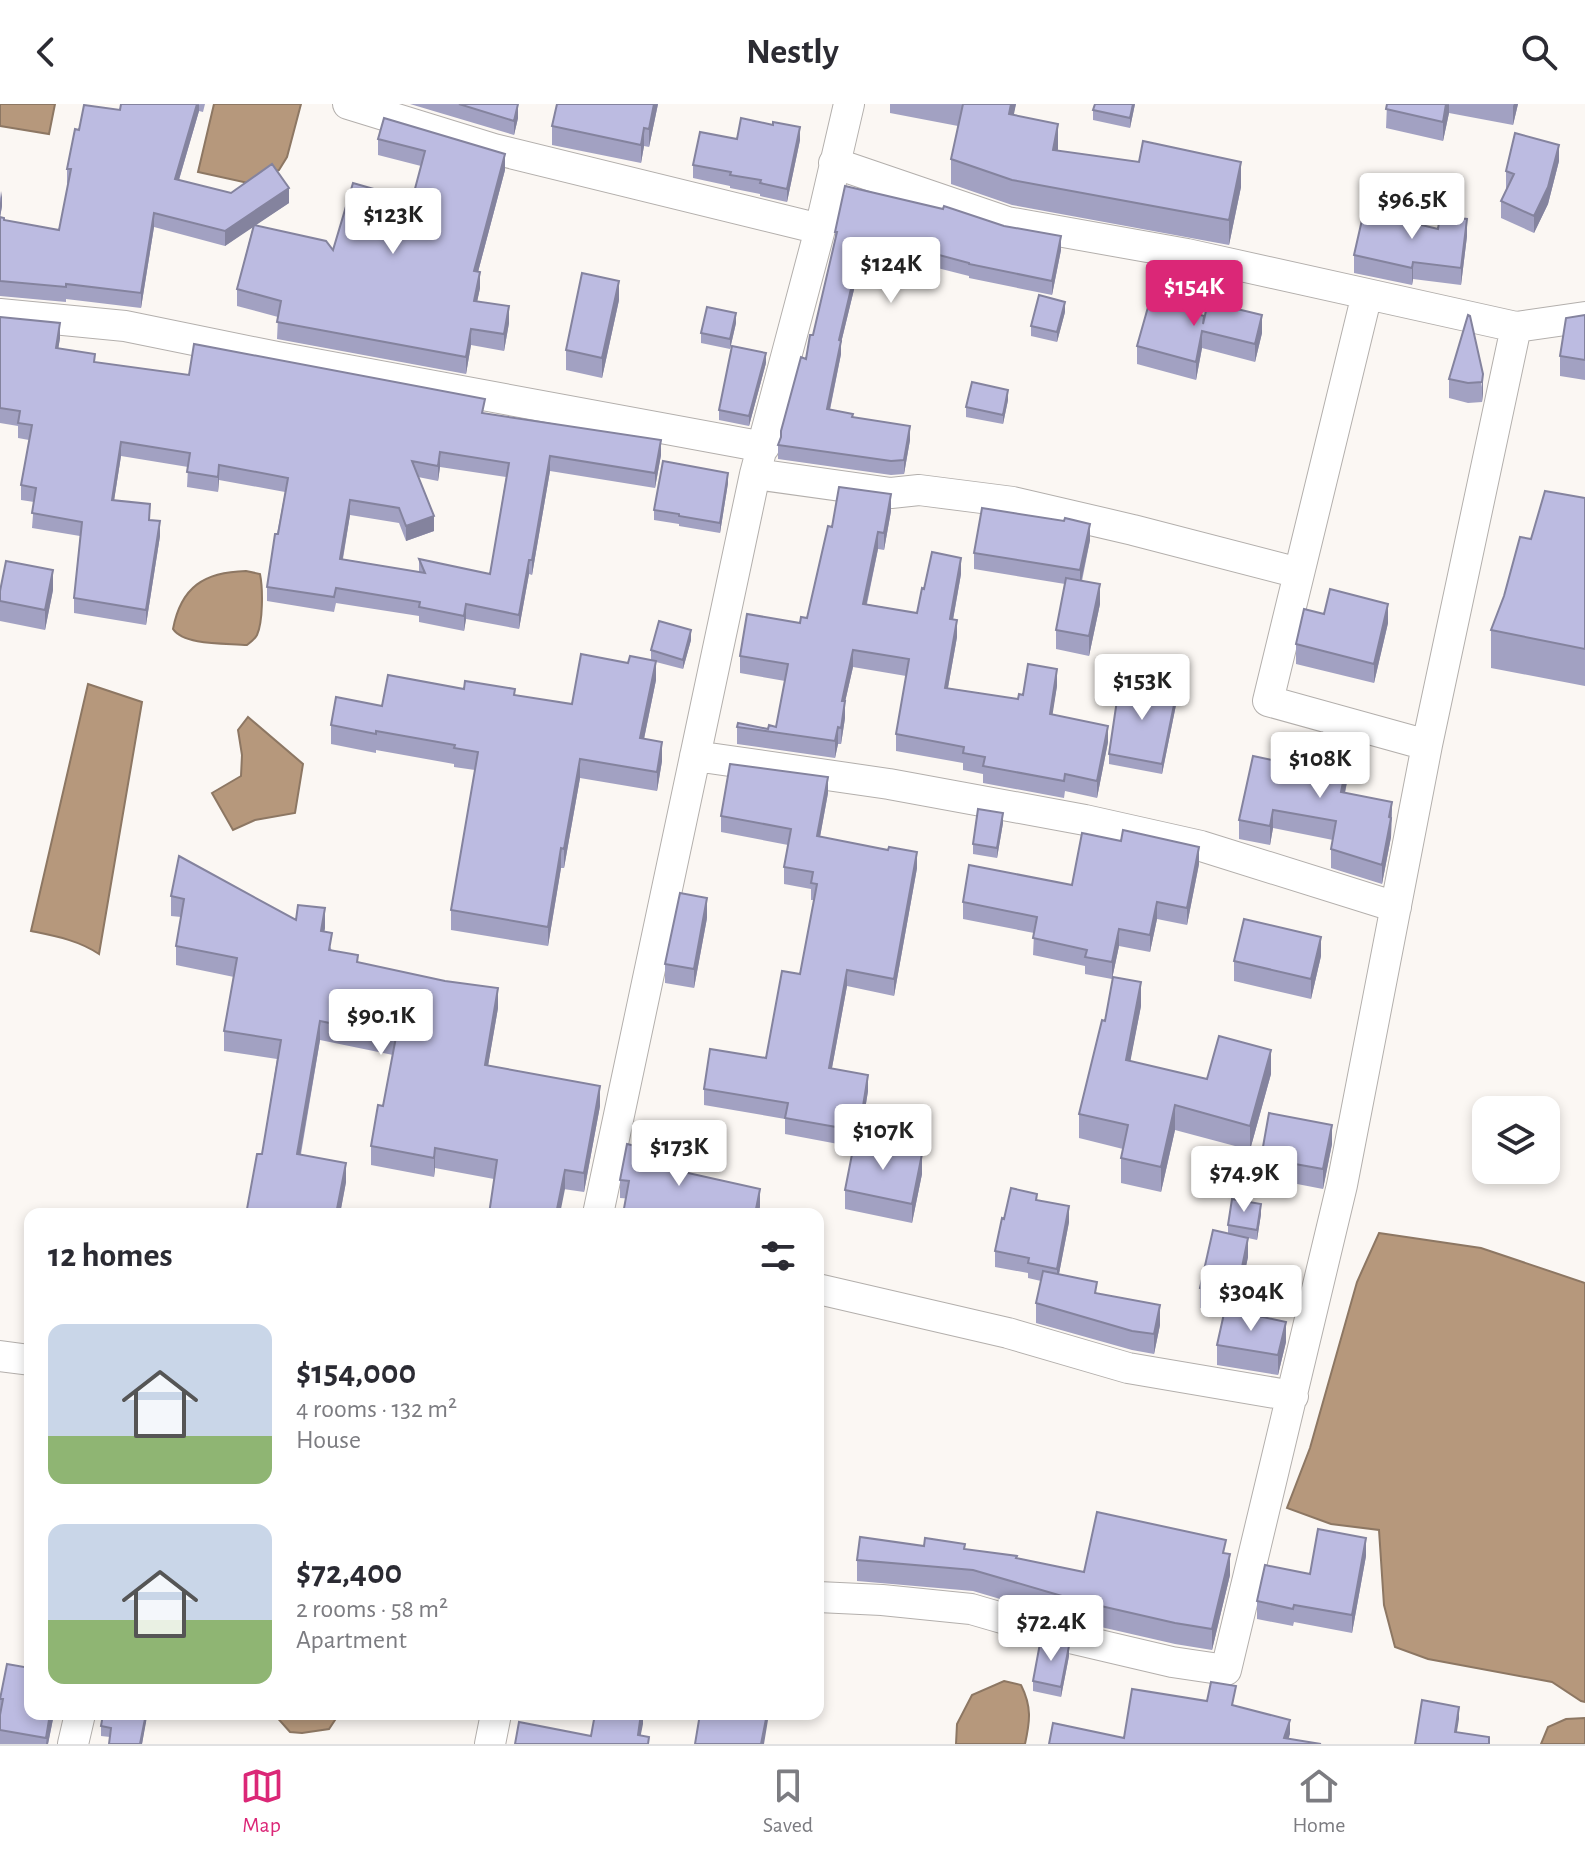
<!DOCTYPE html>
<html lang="en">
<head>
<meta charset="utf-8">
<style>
  :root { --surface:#fff; --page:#f7f7f7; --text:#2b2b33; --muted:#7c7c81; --line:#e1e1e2; --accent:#db2777 }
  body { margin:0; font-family:"Alegreya Sans",sans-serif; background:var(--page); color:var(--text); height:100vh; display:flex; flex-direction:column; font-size:30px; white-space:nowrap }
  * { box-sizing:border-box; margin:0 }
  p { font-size:26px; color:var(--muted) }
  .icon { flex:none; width:44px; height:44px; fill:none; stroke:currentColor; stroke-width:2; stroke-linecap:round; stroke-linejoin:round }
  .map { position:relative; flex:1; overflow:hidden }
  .details { position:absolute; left:24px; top:1104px; width:800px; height:512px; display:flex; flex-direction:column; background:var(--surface); border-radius:16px; box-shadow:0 4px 12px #0003 }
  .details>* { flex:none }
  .fabs { position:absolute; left:1472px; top:992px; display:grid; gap:16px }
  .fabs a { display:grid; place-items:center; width:88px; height:88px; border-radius:16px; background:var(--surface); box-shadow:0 4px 12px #0003; font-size:40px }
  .price { position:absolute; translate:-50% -68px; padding:0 18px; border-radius:8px; background:#fff; color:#222; font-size:26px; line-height:52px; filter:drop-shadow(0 2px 4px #0008) }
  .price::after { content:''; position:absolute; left:50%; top:48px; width:24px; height:18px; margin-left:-12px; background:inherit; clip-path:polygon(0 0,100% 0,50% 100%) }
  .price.on { background:var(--accent); color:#fff }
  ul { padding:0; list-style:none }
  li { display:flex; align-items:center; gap:24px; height:200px; padding:0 24px }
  li span { display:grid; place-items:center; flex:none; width:224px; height:160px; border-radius:16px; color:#555 }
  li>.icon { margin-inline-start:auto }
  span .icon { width:96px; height:96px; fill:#fffc; stroke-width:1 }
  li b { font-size:34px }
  h2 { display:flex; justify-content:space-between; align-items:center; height:96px; padding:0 24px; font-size:34px }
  header { display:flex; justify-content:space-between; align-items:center; height:104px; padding:0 24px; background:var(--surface); font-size:36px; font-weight:600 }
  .tab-bar { display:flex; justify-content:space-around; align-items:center; height:112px; border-top:2px solid var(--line); background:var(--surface); font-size:22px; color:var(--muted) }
  .tab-bar a { display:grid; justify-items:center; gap:4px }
  .tab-bar .on { color:var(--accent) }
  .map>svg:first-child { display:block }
  .water { fill:#b6987c; stroke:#8d7763; stroke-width:2 }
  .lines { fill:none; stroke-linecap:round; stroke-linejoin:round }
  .minor-casing { stroke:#b3afac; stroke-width:32 }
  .minor { stroke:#fff; stroke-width:30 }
  .wall { fill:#a2a1c2; fill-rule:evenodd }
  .shaded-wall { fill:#84839e }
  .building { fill:#bcbbe1; stroke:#84839e; stroke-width:2; fill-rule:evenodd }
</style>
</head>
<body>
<header><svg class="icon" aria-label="back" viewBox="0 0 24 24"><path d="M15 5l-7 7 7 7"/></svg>Nestly<svg class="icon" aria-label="search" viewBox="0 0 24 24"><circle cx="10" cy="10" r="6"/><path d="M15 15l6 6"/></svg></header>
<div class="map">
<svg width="1585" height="1640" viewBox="0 0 1585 1640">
  <rect width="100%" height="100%" fill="#fbf7f3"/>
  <!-- water -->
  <path class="water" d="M0 0H55L49 30 0 22Z
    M214 0H301L287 53 279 66 261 75 248 79 198 68Z
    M246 467 260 470C263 485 263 518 257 531 255 535 251 538 247 541 228 539 184 542 173 525 181 483 204 468 246 467Z
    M88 580 142 598 99 850C78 836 55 832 31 827Z
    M248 613 303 660 295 709 255 716 233 726 212 689 241 672 242 651 238 626Z
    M1379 1129 1481 1144 1585 1179V1598L1581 1597 1552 1578 1428 1555 1395 1543 1384 1501 1379 1426 1331 1420 1287 1404 1310 1344 1357 1178Z
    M1004 1577 1021 1581C1032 1603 1030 1617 1025 1640H956L957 1620 972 1591Z
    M274 1610H339L329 1625 302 1629 290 1628Z
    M1585 1614V1640H1541L1548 1623 1566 1615Z"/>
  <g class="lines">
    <!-- minor casing -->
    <g class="minor-casing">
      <path id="minor" d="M348 0 494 45 820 125
        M834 59 1007 118 1187 150 1516 223 1585 213
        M1367 190 1268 597 1427 641
        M0 210 125 222 277 253 764 343
        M755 370 891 389 919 386 1013 398 1133 426 1299 469
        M695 652 889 680 1085 716 1201 742 1396 803
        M598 1110 755 370 820 125 849 0
        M818 1185 1008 1229 1128 1264 1293 1292
        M0 1252 30 1256
        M818 1493 882 1496 971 1505 1074 1535 1172 1558 1226 1566 1342 1081 1427 641 1516 223
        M73 1640 80 1610
        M490 1640 496 1610"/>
    </g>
    <!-- minor -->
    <use href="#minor" class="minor"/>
  </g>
  <!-- wall -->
  <path class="wall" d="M121 0H205L203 8 199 7 179 76 231 89 289 99 255 121 333 146 412 96 421 62 378 51V35L505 66 478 168 480 184 477 197 509 219 504 247 471 241 466 270 277 235 278 213 237 202V185L253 122 225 142 154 123 141 204 66 195V198L0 192V87L2 102 0 113 4 116 59 126 68 80 67 79V65L79 26 120 6Z
    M410 0H518V14L514 31Z
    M658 0 649 43 644 42 641 59 552 41V22Z
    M890 0H1016L1013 11 1058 47 1241 83 1229 141 1012 101 951 80V55L958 22 890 9Z
    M1135 0 1130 24 1093 16V6Z
    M1387 0H1518L1513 21 1449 9 1443 37 1386 24Z
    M737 35 800 36 787 98 760 92V90L730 84V82L693 74V61Z
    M1559 57 1548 100 1534 129 1501 114V97L1507 85 1506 84V67Z
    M835 128 1061 146 1052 191 969 174V172L898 154 892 177 858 169 841 239V250L830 306 853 313 910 336 904 370 891 371 778 355V341L781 333 813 231 835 137Z
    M1467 132 1461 181 1413 175 1412 181 1354 169V151Z
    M619 196 602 274 566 266V246Z
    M1150 196 1262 229 1255 258 1202 244 1196 276 1137 260V242Z
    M1065 208 1057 238 1031 232V222Z
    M1585 211V276L1560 272V252Z
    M1470 212 1483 289 1482 298 1468 299 1449 294V275Z
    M0 213 60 234 58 245 95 258 189 271 485 309 661 351 655 384 550 367 532 471 529 470 519 525 466 515 464 527 419 518V512L336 499 334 508 267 497V483L285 388 219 376 218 388 187 383 188 363 121 352 114 396 150 416 160 432 146 521 74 509V494L80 432 32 424 34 398 21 396V381L29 336 18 334V322L0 319ZM440 363 506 373 490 470 419 455V468L343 455 350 411 399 419 406 437 434 427 418 373 438 377Z
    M736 219 730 245 701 239V229Z
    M766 259 749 322 719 316V306Z
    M1008 296 1003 320 966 313V303Z
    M728 379 720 429 679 422V420L654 416V406Z
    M1585 394V582L1491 564V526L1504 492 1531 435Z
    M891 407 884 446 878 445 867 500 917 509 924 485 961 470 953 516 957 533 948 584 1018 595 1023 591 1057 582 1052 610 1108 638 1097 694 1065 687 1064 694 983 679V670L963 666V659L896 647V630L906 572 853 563 845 598V614L841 640H838L835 654 737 640V623L768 625 776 623 785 577 740 569V552L807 514 832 423Z
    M1090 436 1082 477 1100 500 1089 552 1056 545V526L1065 480 974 465V449Z
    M53 486 45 526 0 517V487Z
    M1324 510 1388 519 1374 579 1296 560V540Z
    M691 536 683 565 656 558V576L644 635 662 657 657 687 580 674 564 764H561L548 842 451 826V806L475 666 454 663V660L376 646V649L331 640V621L382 602 464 585 572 600 628 559 651 556V546Z
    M1177 596 1162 670 1109 660V650Z
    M1352 653 1345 689 1392 698 1391 733 1382 780 1331 764V745L1333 736 1273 724 1270 741 1239 735V716L1316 665Z
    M828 689 820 733 917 764 894 892 847 882 832 964 868 987 860 1036 922 1070 912 1119 845 1105V1086L854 1043 785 1030V1015L704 1001V985L766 954 800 870 814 796H811V785L784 780V763L788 741 721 728V712Z
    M1003 719 997 754 973 750V740Z
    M1199 760 1187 821 1157 815 1150 848 1119 842 1112 875 1085 870V862L1033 851 1034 829 963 815V798Z
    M171 792 296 816 325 824 324 827 332 847 358 858 498 904 488 961 600 1002 584 1088 494 1075 435 1064 434 1073 371 1061V1042L383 1002 393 951 320 936 301 1050 346 1078 340 1110H247V1105L262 1050 277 955 224 947V927L234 873 176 861V842L181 813 171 812Z
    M707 814 694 884 665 879V860Z
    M1321 852 1311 895 1234 877V857Z
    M1141 902 1130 957 1207 975 1271 970 1250 1046 1175 1026 1161 1088 1121 1079V1054L1123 1045 1079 1034V1010L1105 917Z
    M1332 1040 1323 1085 1261 1073V1054Z
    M691 1069 760 1103 620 1094V1076Z
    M1037 1096 1069 1118 1059 1170 1160 1221 1154 1250 1132 1246 1036 1219V1199L1041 1177 1028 1174V1169L995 1163V1147L1004 1115Z
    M1261 1110 1257 1136 1248 1134V1153L1236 1207 1286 1238 1278 1271 1217 1261V1241L1224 1209 1200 1204V1184L1228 1130V1121Z
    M965 1445 1084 1468 1226 1449 1230 1471 1212 1546 1175 1540 1079 1518 973 1487 857 1477V1456Z
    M1366 1452 1352 1529 1294 1518 1293 1522 1257 1515V1497L1310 1470Z
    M1069 1552 1061 1593 1033 1587V1577Z
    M7 1560 30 1610H54L48 1640H0V1595Z
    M147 1610 142 1640H109L110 1633 101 1632V1622Z"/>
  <!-- shaded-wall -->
  <path class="shaded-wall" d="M197 0H199V7L175 89V75Z
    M518 0V14L514 31V17Z
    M654 0H658L649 43V25Z
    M1011 0H1016L1009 35V10Z
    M1133 0H1135L1130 24V14Z
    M1446 0H1449V9L1443 37V18Z
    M1514 0H1518L1513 21V2Z
    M1058 20V45L1053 71V46Z
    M800 23V36L787 98V85Z
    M644 24V42L641 59V41Z
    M1559 41V57L1548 100 1534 129V112Z
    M505 50V66L474 183V167Z
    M1241 58V83L1229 141V116Z
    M289 84V99L225 142V127Z
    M2 87V102L0 114V99Z
    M154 109V123L141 204V189Z
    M1467 115V132L1461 181V164Z
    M1061 132V146L1052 191V177Z
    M898 140V154L892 177V163Z
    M858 155V169L841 239V250L827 319V305L839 236Z
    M1413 158V175L1412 181V164Z
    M480 168V184L474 213V197Z
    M619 177V196L602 274V254Z
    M1065 198V208L1057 238V228Z
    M509 202V219L504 247V230Z
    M736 209V219L730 245V235Z
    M1262 211V229L1255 258V240Z
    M60 219V234L56 259V244Z
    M471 225V241L466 270V253Z
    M1202 227V244L1196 276V258Z
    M766 249V259L749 322V312Z
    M1483 270V289L1482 298V278Z
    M1008 286V296L1003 320V311Z
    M910 322V336L904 370V356Z
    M661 336V351L655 384V369Z
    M121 338V352L112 410V396Z
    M440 348V363L438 377V362Z
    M550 352V367L532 471V456Z
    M219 361V376L218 388V373Z
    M728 369V379L720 429V419Z
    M891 390V407L884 446V429Z
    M350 396V411L340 470V455Z
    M434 412V427L406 437V422Z
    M160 417V432L146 521V506Z
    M1090 420V436L1080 482V466Z
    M878 428V445L863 516V500Z
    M961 454V470L950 532V515Z
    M529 456V470L519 525V511Z
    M53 466V486L45 526V506Z
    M1100 480V500L1089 552V532Z
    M466 500V515L464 527V512Z
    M1388 500V519L1374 579V560Z
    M957 516V533L945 600V584Z
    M691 526V536L683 565V556Z
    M853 546V563L845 598V614L841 640 842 597Z
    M656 557V576L640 654V634Z
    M1057 565V582L1050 627V610Z
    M1177 586V596L1162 670V660Z
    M1108 622V638L1097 694V677Z
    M838 623V640L835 654V637Z
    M1352 635V653L1341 707V688Z
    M662 638V657L657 687V668Z
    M580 655V674L564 764V745Z
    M828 673V689L817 749V732Z
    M1392 698 1391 733 1382 780V761Z
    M1273 706V724L1270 741V722Z
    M1003 709V719L997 754V744Z
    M1199 743V760L1187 821V804Z
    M561 744V764L548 842V823Z
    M917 748V764L894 892V875Z
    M707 794V814L694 884V865Z
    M1157 798V815L1150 848V831Z
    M325 804V824L321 846V827Z
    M1119 825V842L1112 875V858Z
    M1321 833V852L1311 895V875Z
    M847 866V882L829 980V964Z
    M1141 878V902L1126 980V956Z
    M498 884V904L485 980V961Z
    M320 917V936L297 1069V1050Z
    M1271 946V970L1250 1046V1022Z
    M868 971V987L859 1043V1027Z
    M600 982V1002L584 1088V1069Z
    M1175 1001V1026L1161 1088V1063Z
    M1332 1021V1040L1323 1085V1065Z
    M435 1044V1064L434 1073V1054Z
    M922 1050V1070L912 1119V1100Z
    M346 1059V1078L340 1110H336Z
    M565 1066V1085L560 1110H556Z
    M760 1085V1103L759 1110H755Z
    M1261 1100V1110L1257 1136V1126Z
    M1069 1102V1118L1057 1180V1165Z
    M1248 1134V1153L1236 1211V1192Z
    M1160 1201V1221L1154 1250V1230Z
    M1286 1218V1238L1278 1271V1251Z
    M1366 1434V1452L1352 1529V1511Z
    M1230 1450V1471L1212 1546V1525Z
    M1069 1542V1552L1061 1593V1583Z
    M1459 1603V1615L1455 1640V1628Z
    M50 1610H54L48 1640H46Z
    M146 1610H147V1613L142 1640H140Z
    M641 1610H643V1620L639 1640 638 1631Z
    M767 1610H769L764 1640H761Z
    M1290 1616V1630L1287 1640 1284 1634Z"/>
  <!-- building -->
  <path class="building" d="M121 0H197L175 75 231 89 272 60 289 84 225 127 154 109 141 189 66 180V183L0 177V113L4 114V116L59 126 71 65H67L75 25 79 26 84 1 120 6Z
    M459 0H518L514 17Z
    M557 0H654L649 25 644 24 641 41 552 22Z
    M963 0H1011L1009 10 1058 20 1053 46 1139 58 1143 37 1241 58 1229 116 1012 76 951 55Z
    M1095 0H1133L1130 14 1093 6Z
    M1387 0H1446L1443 18 1386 5Z
    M384 14 505 50 474 167 480 168 474 197 509 202 504 230 471 225 466 253 277 218 281 197 237 185 254 121 326 137 333 146 353 79 412 96 425 47 378 35Z
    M741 14 773 21V18L800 23 787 85 760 79 761 76 730 71 731 68 693 61 700 28 737 35Z
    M1515 29 1559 41 1548 83 1534 112 1501 97 1514 70 1506 67Z
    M845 82 943 105 944 102 1004 122 1061 132 1052 177 969 160V159L898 140 892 163 858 155 839 236 841 237 827 305 853 310 852 313 910 322 904 356 891 357 778 341 781 333V327L801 253 806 255 810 231H813L837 128H835Z
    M1364 107 1438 125 1440 112 1467 115 1461 164 1413 158 1412 164 1354 151Z
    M582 169 619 177 602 254 566 246Z
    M1039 191 1065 198 1057 228 1031 222Z
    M1150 196 1204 212 1203 220 1208 198 1262 211 1255 240 1202 227 1196 258 1137 242Z
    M707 203 736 209 730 235 701 229Z
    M1468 211 1470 212 1483 270 1482 278 1468 279 1449 275Z
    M1585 211V256L1560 252 1566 214Z
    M0 213 60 219 56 244 95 250 94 258 189 271 194 240 485 295 482 309 661 336 655 369 550 352 532 456H529L519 511 466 500 464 512 419 503 420 498 336 484 334 493 267 483 275 430H278L288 374 219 361 218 373 187 368 190 349 121 338 112 396 150 400 149 416 160 417 146 506 74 494 82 418 32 409 36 384 21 381 32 321 18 319 20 307 0 304ZM440 348 509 359 490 470 419 455 425 469 340 455 350 396 399 404 406 422 434 412 412 357 438 362Z
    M732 242 766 249 749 312 719 306Z
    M972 278 1008 286 1003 311 966 303Z
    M663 357 728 369 720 419 679 412V410L654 406Z
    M839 383 891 390 884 429 878 428 863 500 917 509 922 484 924 485 932 448 961 454 950 515 957 516 945 584 1018 595 1019 590 1023 591 1028 560 1057 565 1050 610 1108 622 1097 677 1065 670 1064 677 983 662 985 653 963 649 964 643 896 630 909 555 853 546 842 597H845L841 624 838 623 835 637 737 623 738 619 768 625 769 621 776 623 788 560 740 552 747 510 800 519 801 513 807 514 828 422 832 423Z
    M1545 387 1585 394V545L1491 526 1504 492 1520 433 1531 435Z
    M982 404 1064 417 1065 414 1090 420 1080 466 974 449Z
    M6 457 53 466 45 506 0 497V487Z
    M1066 474 1100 480 1089 532 1056 526Z
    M1330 485 1388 500 1374 560 1296 540 1304 505 1324 510Z
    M659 517 691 526 683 556 651 546Z
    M581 550 628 559 630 552 656 557 640 634 662 638 657 668 580 655 564 745 561 744 548 823 451 806 478 648 454 644 455 641 376 627V630L331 621 336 593 382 602 388 571 464 585 465 577 515 585 514 591 572 600Z
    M1120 576 1177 586 1162 660 1109 650Z
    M1323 629 1352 635 1341 688 1392 698 1389 713 1391 714 1382 761 1331 745 1336 717 1273 706 1270 722 1239 716 1253 652 1316 665Z
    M730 660 828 673 817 732 888 746 889 743 917 748 894 875 847 866 829 964 868 971 859 1027 785 1014 788 999 704 985 710 945 766 954 782 867 800 870 817 780 811 779 813 768 784 763 791 725 721 712Z
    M978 705 1003 709 997 744 973 740Z
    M1123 726 1199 743 1187 804 1157 798 1150 831 1119 825 1112 858 1085 853 1087 846 1033 834 1037 813 963 798 969 761 1072 781 1082 729 1121 737Z
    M179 752 296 816 298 801 325 804 321 827 332 829 329 846 358 851 357 858 445 877 498 884 485 961 600 982 584 1069 565 1066 556 1110H489L497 1056 435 1044 434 1054 371 1042 378 1001 383 1002 396 933 320 917 297 1050 346 1059 336 1110H274L247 1105 257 1050H262L281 936 224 927 237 854 176 842 184 795 171 792Z
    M680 789 707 794 694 865 665 860Z
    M1244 815 1321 833 1311 875 1234 857Z
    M1113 873 1141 878 1126 956 1207 975 1219 932 1271 946 1250 1022 1175 1001 1161 1063 1121 1054 1128 1021 1079 1010 1102 916 1105 917Z
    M1269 1009 1332 1021 1323 1065 1261 1054Z
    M855 1035 922 1050 912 1100 845 1086Z
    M627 1040 691 1055 688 1069 760 1085 755 1110H623L629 1077 620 1076Z
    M1011 1084 1037 1090 1036 1096 1069 1102 1057 1165 1028 1159 1029 1154 995 1147 1002 1114 1004 1115Z
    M1232 1095 1261 1100 1257 1126 1228 1121Z
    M1213 1126 1248 1134 1236 1192 1200 1184Z
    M1043 1167 1097 1178 1095 1189 1160 1201 1154 1230 1132 1227 1036 1199Z
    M1225 1205 1286 1218 1278 1251 1217 1241Z
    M1097 1408 1226 1436 1223 1449 1230 1450 1212 1525 1175 1519 1079 1497 973 1466 857 1456 860 1433 924 1442 925 1434 965 1440 964 1445 1017 1452 1016 1454 1084 1468Z
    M1318 1425 1366 1434 1352 1511 1294 1501 1293 1505 1257 1497 1265 1461 1310 1470Z
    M1041 1534 1069 1542 1061 1583 1033 1577Z
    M7 1560 30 1564V1610H50L46 1634 0 1626V1611L3 1595H0Z
    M1211 1578 1236 1582 1232 1601 1290 1616 1284 1634 1321 1640H1049L1053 1619 1124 1634 1132 1585 1207 1597Z
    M1422 1596 1459 1603 1455 1628 1489 1633V1640H1415Z
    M103 1610H146L140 1640H109L111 1624 101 1622Z
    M595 1610H641L638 1631 649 1633 648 1640H515L519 1618 591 1632Z
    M700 1610H767L761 1640H695Z"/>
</svg>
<div class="fabs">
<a><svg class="icon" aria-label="layers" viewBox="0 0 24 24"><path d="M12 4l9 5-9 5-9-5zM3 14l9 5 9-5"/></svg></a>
</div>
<b class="price" style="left:1412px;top:137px">$96.5K</b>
<b class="price" style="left:393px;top:152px">$123K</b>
<b class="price" style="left:891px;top:201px">$124K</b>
<b class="price on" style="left:1194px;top:224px">$154K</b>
<b class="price" style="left:1142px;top:618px">$153K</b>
<b class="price" style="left:1320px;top:696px">$108K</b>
<b class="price" style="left:381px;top:953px">$90.1K</b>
<b class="price" style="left:883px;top:1068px">$107K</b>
<b class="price" style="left:679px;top:1084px">$173K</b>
<b class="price" style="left:1244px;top:1110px">$74.9K</b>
<b class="price" style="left:1251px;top:1229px">$304K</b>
<b class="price" style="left:1051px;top:1559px">$72.4K</b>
<section class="details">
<h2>12 homes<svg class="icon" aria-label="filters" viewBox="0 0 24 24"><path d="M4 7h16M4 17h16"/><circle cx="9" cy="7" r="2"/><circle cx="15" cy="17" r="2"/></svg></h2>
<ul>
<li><span style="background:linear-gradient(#c9d6e8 70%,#8fb573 0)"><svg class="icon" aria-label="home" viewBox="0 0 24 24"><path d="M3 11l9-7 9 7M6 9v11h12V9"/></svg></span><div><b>$154,000</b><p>4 rooms · 132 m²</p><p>House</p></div></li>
<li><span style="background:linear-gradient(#c9d6e8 60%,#8fb573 0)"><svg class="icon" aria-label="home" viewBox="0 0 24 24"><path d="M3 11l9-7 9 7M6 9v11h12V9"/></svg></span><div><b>$72,400</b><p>2 rooms · 58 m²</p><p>Apartment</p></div></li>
</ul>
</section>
</div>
<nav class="tab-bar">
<a class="on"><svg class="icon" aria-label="map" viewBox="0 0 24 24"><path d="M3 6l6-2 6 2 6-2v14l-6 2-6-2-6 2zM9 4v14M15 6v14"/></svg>Map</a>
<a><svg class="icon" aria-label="saved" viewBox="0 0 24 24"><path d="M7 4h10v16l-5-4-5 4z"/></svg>Saved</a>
<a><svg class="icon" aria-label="home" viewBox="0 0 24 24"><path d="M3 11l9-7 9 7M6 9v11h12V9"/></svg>Home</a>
</nav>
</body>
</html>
